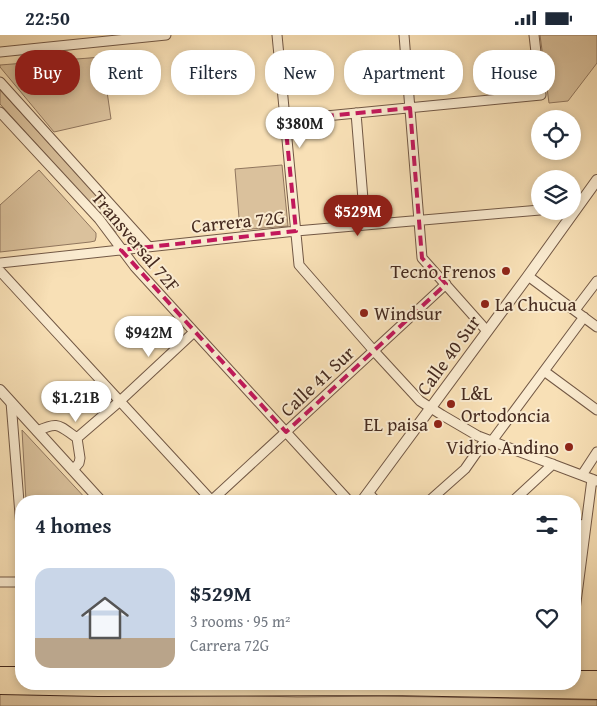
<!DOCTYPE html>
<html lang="en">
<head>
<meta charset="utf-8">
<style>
  :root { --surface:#fff; --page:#f2f2f3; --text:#1f2937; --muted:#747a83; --accent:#8f2418 }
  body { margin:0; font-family:"Gentium Book Plus",serif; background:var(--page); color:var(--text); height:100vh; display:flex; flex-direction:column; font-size:19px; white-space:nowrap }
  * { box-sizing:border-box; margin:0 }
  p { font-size:16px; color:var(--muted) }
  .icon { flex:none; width:28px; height:28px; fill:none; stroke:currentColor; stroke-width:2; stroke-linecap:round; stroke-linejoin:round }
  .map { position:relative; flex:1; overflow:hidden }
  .panel { position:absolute; left:15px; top:460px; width:566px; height:195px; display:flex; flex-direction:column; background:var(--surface); border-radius:20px; box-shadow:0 2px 8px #0003 }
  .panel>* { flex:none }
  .guide { position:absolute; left:15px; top:15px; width:568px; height:45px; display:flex; gap:10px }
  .fabs { position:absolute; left:531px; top:75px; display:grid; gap:10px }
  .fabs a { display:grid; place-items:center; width:50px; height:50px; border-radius:50%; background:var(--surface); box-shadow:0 2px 8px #0003; font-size:25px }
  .price { position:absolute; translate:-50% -42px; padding:0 11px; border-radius:18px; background:#fff; color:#222; font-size:16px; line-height:32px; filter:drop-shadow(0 1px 2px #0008) }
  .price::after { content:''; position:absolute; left:50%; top:30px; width:15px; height:11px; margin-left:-8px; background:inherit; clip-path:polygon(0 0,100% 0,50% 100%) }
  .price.active { background:var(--accent); color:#fff }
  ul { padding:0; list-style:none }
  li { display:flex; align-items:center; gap:15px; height:125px; padding:0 20px }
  li span { display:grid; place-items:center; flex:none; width:140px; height:100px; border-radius:15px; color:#555 }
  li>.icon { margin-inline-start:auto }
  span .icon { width:60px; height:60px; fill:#fffc; stroke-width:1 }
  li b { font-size:21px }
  h2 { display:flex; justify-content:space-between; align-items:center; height:60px; padding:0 20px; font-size:21px }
  .pill { padding:0 18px; border-radius:20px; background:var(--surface); box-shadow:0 2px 8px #0003; font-size:18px; line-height:45px }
  .pill.active { background:var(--accent); color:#fff }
  .status { display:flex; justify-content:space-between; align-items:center; height:35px; padding:0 25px; background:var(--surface); direction:ltr }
  .status svg { height:14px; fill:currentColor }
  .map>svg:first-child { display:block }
  .green { fill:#dac19c; stroke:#90765e }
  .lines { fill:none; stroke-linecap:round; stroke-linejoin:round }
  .minor-casing { stroke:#725845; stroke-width:11 }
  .tertiary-casing { stroke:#725845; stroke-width:12 }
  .trunk-casing { stroke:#452a1f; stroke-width:16 }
  .minor { stroke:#faebd0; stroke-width:9 }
  .tertiary { stroke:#faebd0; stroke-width:10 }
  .trunk { stroke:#f8e0b6; stroke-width:14 }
  .marked { fill:none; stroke:#c2185b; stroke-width:4; stroke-dasharray:10 6; stroke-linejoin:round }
  .poi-dot { fill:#8f2418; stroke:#faebd0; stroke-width:2 }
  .labels { text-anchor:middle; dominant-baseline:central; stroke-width:4; stroke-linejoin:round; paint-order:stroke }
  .street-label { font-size:19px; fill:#452a1f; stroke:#faebd0 }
  .poi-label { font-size:19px; fill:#452a1f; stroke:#faebd0; text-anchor:end }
</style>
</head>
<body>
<div class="status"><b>22:50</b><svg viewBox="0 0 49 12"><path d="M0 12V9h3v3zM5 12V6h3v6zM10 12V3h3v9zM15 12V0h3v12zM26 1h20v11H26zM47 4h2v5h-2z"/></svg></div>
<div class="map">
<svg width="597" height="671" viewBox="0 0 597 671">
  <rect width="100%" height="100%" fill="#f8e0b6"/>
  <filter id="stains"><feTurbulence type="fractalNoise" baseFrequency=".004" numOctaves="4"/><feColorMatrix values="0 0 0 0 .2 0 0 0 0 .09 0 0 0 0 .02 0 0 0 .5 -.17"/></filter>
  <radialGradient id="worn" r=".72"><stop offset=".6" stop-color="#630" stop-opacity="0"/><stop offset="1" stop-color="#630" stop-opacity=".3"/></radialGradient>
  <!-- green -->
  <path class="green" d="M540 0H597V28L568 66 549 68Z
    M102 22 111 84 54 97 0 32V30Z
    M0 55 126 193 116 197 0 69Z
    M282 130 288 191 240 195 235 134Z
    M39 135 96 198V202L95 206 90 207 0 217V170Z
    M22 395 88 466H26Z
    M0 657 189 659 297 662 379 661 597 665V671H0Z"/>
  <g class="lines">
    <!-- minor casing -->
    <g class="minor-casing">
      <path id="minor" d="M277 0 299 230 374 316 420 366 442 380 478 401 597 446
        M404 0 422 223 487 296
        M0 17 166 0
        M0 47 149 212
        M0 77 99 184 135 232 349 466
        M356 78 365 189
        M285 85 541 60 534 0
        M0 228 296 196 540 175
        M0 236 212 466
        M528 241 597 292
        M575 275 597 246
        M544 336 597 375
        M11 367 21 492
        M37 396C59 386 58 390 77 403L120 366 194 297
        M492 406 584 282
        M73 435 79 428 80 423 77 403
        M582 440 597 417
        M368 458 376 466
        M211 466 446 249
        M429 466 465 434 486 404
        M513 466 553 429
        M575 497 586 487
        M0 547H21
        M575 575 592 444"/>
    </g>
    <!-- tertiary casing -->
    <g class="tertiary-casing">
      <path id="tertiary" d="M0 355 101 466
        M362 466 528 241 597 145"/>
    </g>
    <!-- trunk casing -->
    <g class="trunk-casing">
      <path id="trunk" d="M0 639H21
        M575 643H597
        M0 652 99 654 389 653 597 657"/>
    </g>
    <!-- minor -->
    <use href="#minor" class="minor"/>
    <!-- tertiary -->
    <use href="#tertiary" class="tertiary"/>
    <!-- trunk -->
    <use href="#trunk" class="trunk"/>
  </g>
  <!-- marked area -->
  <path class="marked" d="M410 73 422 223 446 249 286 397 121 215 296 196 285 85Z"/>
  <!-- markers -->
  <g class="poi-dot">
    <circle cx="506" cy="236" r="5"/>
    <circle cx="485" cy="269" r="5"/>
    <circle cx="364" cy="278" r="5"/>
    <circle cx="451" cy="369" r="5"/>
    <circle cx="438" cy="389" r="5"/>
    <circle cx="569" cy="412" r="5"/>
  </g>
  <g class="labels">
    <!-- street labels -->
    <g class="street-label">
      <text transform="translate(238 186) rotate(-6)">Carrera 72G</text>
      <text transform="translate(136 206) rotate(50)">Transversal 72F</text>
      <text transform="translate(448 320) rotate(-54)">Calle 40 Sur</text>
      <text transform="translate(317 346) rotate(-43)">Calle 41 Sur</text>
    </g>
    <!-- poi labels -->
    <g class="poi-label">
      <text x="496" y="236">Tecno Frenos</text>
      <text x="495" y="269" text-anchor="start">La Chucua</text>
      <text x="374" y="278" text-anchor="start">Windsur</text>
      <text x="461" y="358" text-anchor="start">L&amp;L<tspan x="461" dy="22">Ortodoncia</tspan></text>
      <text x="428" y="389">EL paisa</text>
      <text x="559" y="412">Vidrio Andino</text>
    </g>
  </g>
  <rect width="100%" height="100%" filter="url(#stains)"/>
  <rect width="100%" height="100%" fill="url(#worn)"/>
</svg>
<div class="fabs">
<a><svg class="icon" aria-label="locate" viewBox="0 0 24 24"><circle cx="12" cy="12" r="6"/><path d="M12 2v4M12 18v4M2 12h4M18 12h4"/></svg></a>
<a><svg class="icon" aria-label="layers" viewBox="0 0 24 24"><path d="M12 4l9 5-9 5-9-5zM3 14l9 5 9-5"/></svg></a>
</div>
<b class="price" style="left:300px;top:114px">$380M</b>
<b class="price active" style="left:358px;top:202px">$529M</b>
<b class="price" style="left:149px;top:323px">$942M</b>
<b class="price" style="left:76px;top:388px">$1.21B</b>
<div class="guide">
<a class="pill active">Buy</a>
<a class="pill">Rent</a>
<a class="pill">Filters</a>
<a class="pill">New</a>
<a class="pill">Apartment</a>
<a class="pill">House</a>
</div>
<section class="panel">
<h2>4 homes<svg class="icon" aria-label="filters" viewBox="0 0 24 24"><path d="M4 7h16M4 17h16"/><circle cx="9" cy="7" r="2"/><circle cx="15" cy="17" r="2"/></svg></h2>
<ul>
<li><span style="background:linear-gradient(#c9d6e8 70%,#b9a48a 0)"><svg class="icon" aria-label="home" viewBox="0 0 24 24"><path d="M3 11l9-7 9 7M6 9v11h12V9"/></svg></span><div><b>$529M</b><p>3 rooms · 95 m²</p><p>Carrera 72G</p></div><svg class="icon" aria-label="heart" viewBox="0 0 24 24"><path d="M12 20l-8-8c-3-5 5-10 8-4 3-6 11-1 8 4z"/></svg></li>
</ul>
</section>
</div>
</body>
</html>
